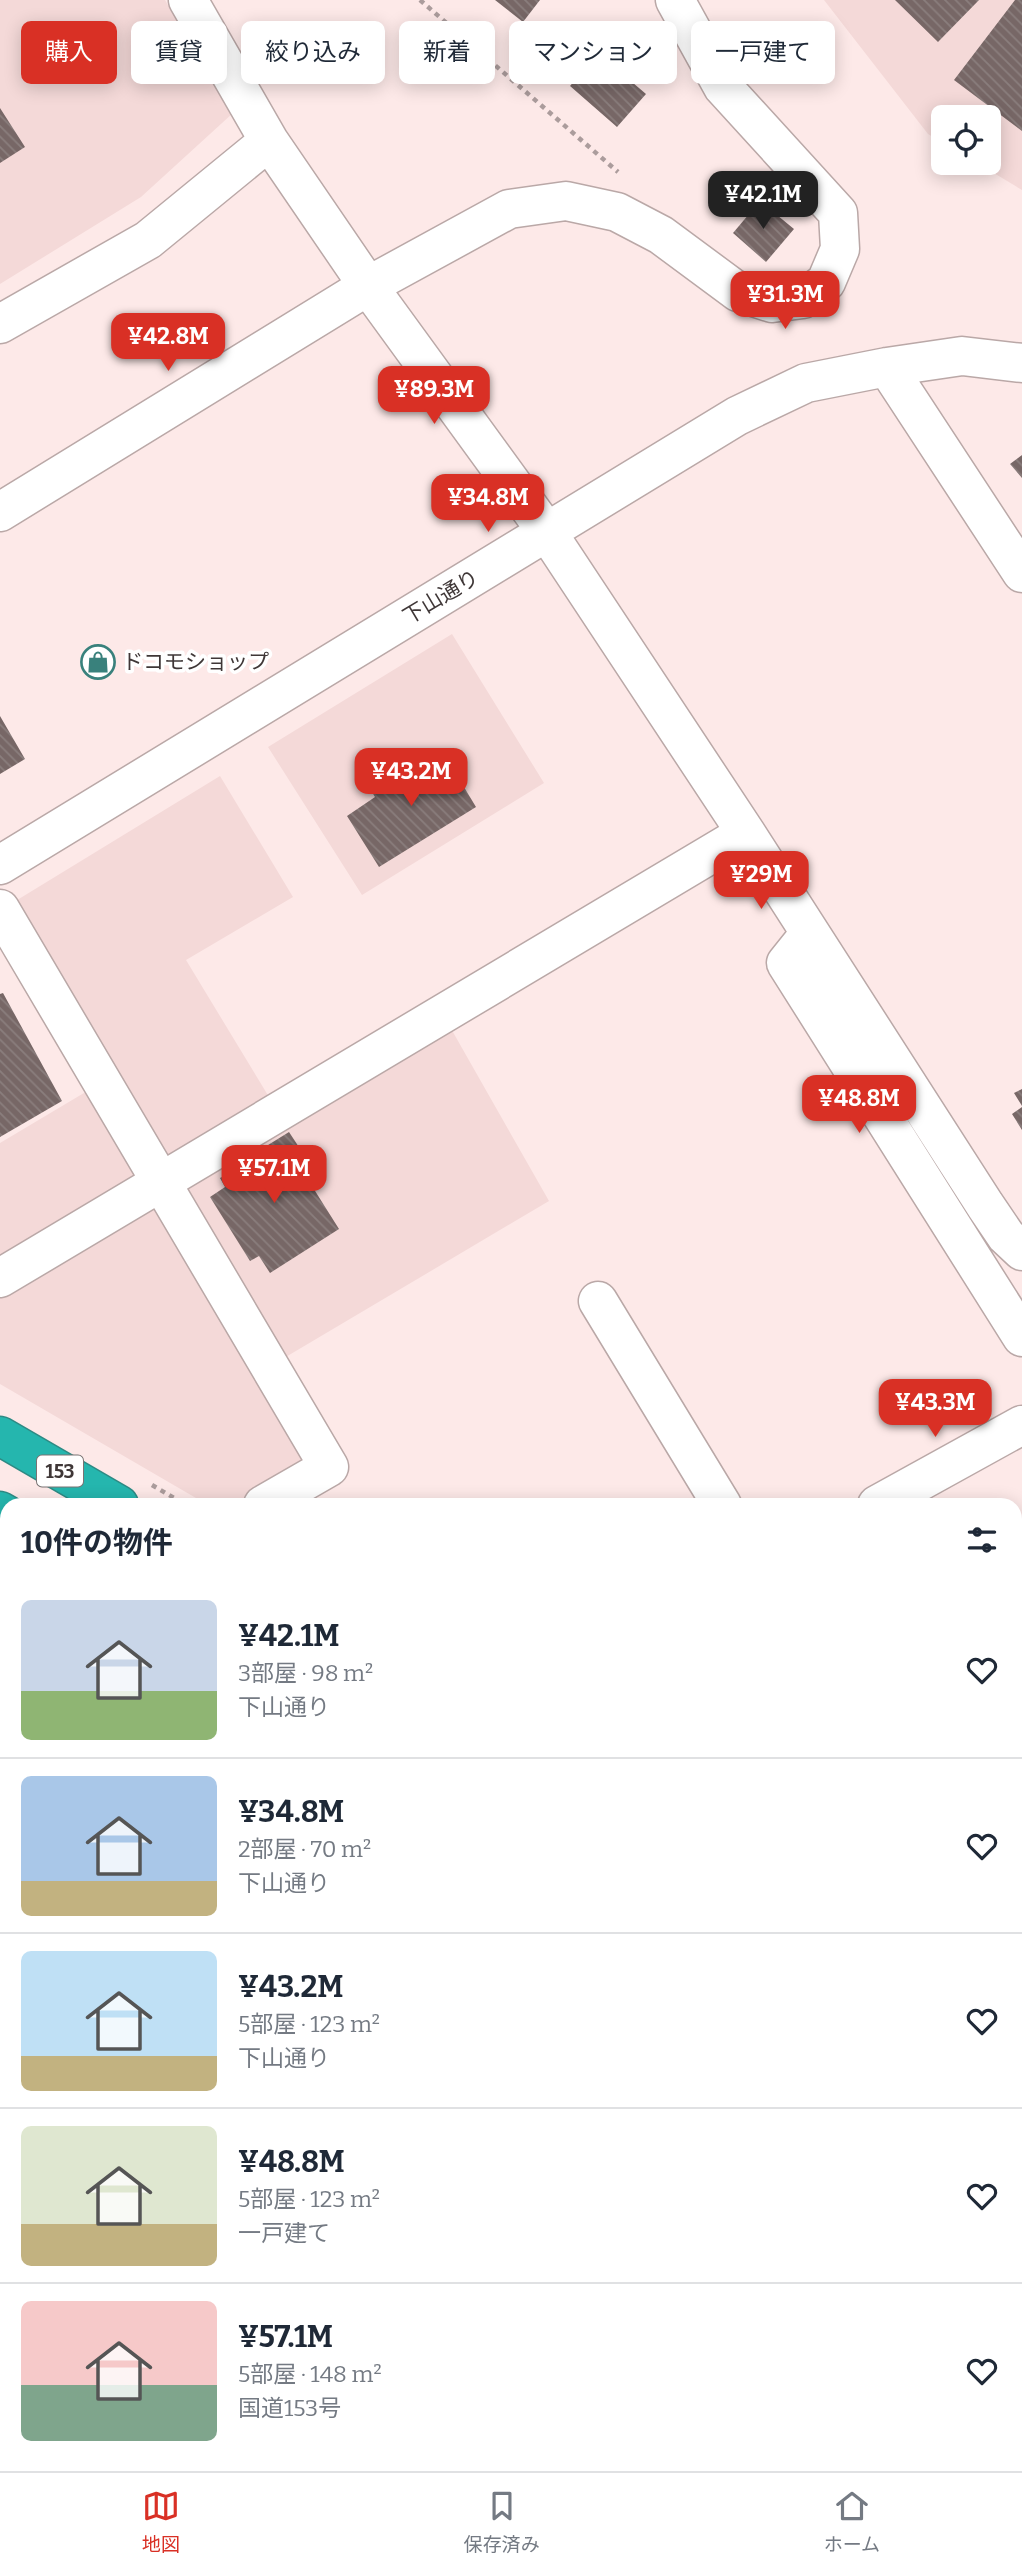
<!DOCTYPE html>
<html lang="ja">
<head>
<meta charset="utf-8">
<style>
  :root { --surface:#fff; --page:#f2f2f3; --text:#1f2937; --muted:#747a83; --line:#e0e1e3; --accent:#d93025 }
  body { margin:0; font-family:Bitter,"Noto Sans JP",serif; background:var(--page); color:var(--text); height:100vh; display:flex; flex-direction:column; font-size:26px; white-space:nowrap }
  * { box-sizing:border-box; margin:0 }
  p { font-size:23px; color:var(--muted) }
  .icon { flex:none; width:38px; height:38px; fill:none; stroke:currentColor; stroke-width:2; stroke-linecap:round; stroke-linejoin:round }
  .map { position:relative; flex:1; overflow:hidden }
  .sheet { position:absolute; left:0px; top:1498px; width:1022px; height:973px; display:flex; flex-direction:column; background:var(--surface); border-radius:21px 21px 0 0; box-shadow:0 4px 18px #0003 }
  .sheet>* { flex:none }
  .banner { position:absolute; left:21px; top:21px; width:980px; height:63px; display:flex; gap:14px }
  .fabs { position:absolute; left:931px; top:105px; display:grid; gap:14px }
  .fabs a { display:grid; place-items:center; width:70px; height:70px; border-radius:10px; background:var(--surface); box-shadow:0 4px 18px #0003; font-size:35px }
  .price { position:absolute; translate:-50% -60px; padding:0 16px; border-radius:14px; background:var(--accent); color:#fff; font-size:23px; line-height:46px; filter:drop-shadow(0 2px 4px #0008) }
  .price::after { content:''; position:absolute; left:50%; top:42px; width:21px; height:16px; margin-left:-10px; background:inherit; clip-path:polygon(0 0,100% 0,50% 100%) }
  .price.current { background:#222; color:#fff }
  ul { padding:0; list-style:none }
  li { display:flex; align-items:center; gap:21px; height:175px; padding:0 21px }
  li+li { border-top:2px solid var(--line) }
  li span { display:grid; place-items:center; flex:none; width:196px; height:140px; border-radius:10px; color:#555 }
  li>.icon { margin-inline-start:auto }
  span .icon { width:84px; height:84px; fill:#fffc; stroke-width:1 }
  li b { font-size:30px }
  h2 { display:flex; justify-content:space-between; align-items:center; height:84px; padding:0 21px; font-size:30px }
  .tag { padding:0 24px; border-radius:10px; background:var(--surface); box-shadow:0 4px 18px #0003; font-size:24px; line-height:63px }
  .tag.current { background:var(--accent); color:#fff }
  .tabs { display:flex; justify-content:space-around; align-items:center; height:98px; border-top:2px solid var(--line); background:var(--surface); font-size:19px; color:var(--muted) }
  .tabs a { display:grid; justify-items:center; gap:4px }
  .tabs .current { color:var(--accent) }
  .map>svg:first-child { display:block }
  .built { fill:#f4d9d8 }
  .building { fill:url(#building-back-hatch) }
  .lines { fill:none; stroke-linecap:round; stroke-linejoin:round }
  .minor-casing { stroke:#baa8a7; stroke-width:41 }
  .highway-casing { stroke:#2e8a84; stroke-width:41 }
  .path { stroke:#ab9c9c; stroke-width:4.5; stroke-dasharray:5 5; stroke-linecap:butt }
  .minor { stroke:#fff; stroke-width:38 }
  .highway { stroke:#25b6ae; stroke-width:38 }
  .labels { text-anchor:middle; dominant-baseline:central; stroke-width:7; stroke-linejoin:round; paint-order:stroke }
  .shield { fill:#fff; stroke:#797373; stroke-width:2 }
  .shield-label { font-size:19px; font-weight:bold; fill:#3f3737 }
  .street-label { font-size:21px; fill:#3f3737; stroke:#fff }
  .poi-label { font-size:21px; fill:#3f3737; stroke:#fff; text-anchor:start }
</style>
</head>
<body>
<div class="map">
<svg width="1022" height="2471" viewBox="0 0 1022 2471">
  <defs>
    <pattern id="building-back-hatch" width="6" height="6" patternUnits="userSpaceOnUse" patternTransform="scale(1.75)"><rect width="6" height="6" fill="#776766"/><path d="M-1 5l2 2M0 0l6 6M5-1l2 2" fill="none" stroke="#8a7e7d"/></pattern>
  </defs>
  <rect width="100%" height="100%" fill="#fde9e8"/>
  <!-- built -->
  <path class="built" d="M0 0H165L233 113 141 197 0 284Z
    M824 0H1022V190L977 163H989V117H943V143L928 134Z
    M452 634 544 783 362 895 268 747Z
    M220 776 293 897 186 960 272 1102 437 1004 549 1201 279 1361 9 905Z
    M94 1087 314 1459 234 1505H208L0 1384V1143Z
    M0 1557 7 1562V1655L0 1660Z
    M1022 1806V1978L1015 1974V1810Z"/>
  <!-- building -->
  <path class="building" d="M495 0H540L523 22Z
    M895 0H979L938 42Z
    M1015 0H1022V131L954 80Z
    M598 53 646 94 617 127 570 86Z
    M0 108 25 147 0 163Z
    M760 201 794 229 766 262 733 233Z
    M1022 455V478L1010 464Z
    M0 716 25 759 0 774Z
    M441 749 476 807 379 867 347 816 375 797 372 792Z
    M3 993 62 1101 0 1137V994Z
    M1022 1089V1106L1014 1093Z
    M1022 1107V1130L1012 1114Z
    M289 1132 314 1170 305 1175 339 1229 270 1273 259 1256 250 1261 210 1197 225 1187 220 1178 236 1169 234 1166Z"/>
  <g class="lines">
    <!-- minor casing -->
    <g class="minor-casing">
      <path id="minor" d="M188 0 269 141 368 286 547 532 746 833 985 1205 1006 1236 1022 1251
        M0 324 148 240 269 141
        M887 367 1022 573
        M0 512 368 286 509 209 566 201 617 212 661 235 738 292 772 303 803 299 826 282 840 249 838 213 723 87 675 0
        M0 865 737 416 806 383 887 367 962 356 1022 363
        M0 909 329 1467 263 1505
        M810 933 786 963 1022 1337
        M0 1278 746 833
        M598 1301 722 1505
        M877 1505 1022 1425
        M0 2020 7 2016
        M1015 2157 1022 2161
        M0 2190 7 2201
        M1015 2256 1022 2278
        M0 2328 7 2350
        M388 2464 390 2471
        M739 2464 741 2471
        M20 2471 41 2464"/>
    </g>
    <!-- highway casing -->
    <g class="highway-casing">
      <path id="highway" d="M0 1436 119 1505
        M0 1511 7 1515
        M1015 2016 1022 2020
        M1015 2095 1022 2099"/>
    </g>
    <!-- path -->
    <path class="path" d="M420 0 618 172
      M152 1485 186 1505"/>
    <!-- minor -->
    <use href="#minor" class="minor"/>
    <!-- highway -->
    <use href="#highway" class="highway"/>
  </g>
  <!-- icons -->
  <defs>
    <g id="shop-ring" transform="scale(1.75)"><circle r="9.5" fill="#fff" stroke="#39817c" stroke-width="1.5"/><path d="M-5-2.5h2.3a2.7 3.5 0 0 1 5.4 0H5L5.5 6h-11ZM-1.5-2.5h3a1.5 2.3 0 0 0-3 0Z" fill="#39817c"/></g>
  </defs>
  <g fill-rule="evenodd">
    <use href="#shop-ring" x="98" y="662"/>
  </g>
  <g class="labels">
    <!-- shield labels -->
    <rect class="shield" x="37" y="1455.5" width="46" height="31" rx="5"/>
    <g class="shield-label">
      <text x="60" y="1471">153</text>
    </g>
    <!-- street labels -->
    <g class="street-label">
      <text transform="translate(441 597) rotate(-31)">下山通り</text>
    </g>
    <!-- poi labels -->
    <g class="poi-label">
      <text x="122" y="662">ドコモショップ</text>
    </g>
  </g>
</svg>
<div class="fabs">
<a><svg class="icon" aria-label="locate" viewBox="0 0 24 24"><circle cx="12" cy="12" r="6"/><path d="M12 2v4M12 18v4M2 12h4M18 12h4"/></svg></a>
</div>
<b class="price current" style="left:763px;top:231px">¥42.1M</b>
<b class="price" style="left:785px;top:331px">¥31.3M</b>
<b class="price" style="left:168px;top:373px">¥42.8M</b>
<b class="price" style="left:434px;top:426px">¥89.3M</b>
<b class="price" style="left:488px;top:534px">¥34.8M</b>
<b class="price" style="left:411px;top:808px">¥43.2M</b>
<b class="price" style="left:761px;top:911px">¥29M</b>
<b class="price" style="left:859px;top:1135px">¥48.8M</b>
<b class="price" style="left:274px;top:1205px">¥57.1M</b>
<b class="price" style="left:935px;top:1439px">¥43.3M</b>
<div class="banner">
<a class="tag current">購入</a>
<a class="tag">賃貸</a>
<a class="tag">絞り込み</a>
<a class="tag">新着</a>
<a class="tag">マンション</a>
<a class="tag">一戸建て</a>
</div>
<section class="sheet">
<h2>10件の物件<svg class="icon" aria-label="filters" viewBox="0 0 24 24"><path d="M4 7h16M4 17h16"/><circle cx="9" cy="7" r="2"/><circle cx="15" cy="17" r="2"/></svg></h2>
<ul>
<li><span style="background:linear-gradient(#c9d6e8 65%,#8fb573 0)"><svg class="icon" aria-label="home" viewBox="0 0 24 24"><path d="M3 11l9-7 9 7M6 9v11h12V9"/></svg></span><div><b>¥42.1M</b><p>3部屋 · 98 m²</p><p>下山通り</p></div><svg class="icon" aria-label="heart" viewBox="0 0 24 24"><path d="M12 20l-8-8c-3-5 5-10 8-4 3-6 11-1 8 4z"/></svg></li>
<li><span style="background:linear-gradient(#a9c7e8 75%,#c2b280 0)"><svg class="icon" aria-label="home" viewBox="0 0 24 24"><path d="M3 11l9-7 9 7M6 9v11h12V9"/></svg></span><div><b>¥34.8M</b><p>2部屋 · 70 m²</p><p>下山通り</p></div><svg class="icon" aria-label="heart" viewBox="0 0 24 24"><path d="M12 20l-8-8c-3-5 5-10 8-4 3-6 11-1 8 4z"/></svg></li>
<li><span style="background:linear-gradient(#bfe0f5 75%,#c2b280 0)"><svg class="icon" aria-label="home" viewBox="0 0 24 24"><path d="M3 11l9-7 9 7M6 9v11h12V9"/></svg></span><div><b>¥43.2M</b><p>5部屋 · 123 m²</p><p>下山通り</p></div><svg class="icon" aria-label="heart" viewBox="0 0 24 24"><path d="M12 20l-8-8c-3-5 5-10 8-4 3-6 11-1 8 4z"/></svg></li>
<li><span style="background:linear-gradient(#dfe7d0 70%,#c2b280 0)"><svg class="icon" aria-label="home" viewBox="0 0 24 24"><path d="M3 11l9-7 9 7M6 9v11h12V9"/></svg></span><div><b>¥48.8M</b><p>5部屋 · 123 m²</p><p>一戸建て</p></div><svg class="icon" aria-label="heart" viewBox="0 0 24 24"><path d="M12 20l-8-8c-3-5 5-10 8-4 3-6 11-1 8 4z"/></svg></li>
<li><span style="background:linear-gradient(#f6c9c9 60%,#7fa58c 0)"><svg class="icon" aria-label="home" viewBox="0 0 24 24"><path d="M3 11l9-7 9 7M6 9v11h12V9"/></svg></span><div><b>¥57.1M</b><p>5部屋 · 148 m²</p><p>国道153号</p></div><svg class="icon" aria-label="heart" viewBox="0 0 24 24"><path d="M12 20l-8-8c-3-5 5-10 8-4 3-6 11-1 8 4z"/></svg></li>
</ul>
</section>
</div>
<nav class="tabs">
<a class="current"><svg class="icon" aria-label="map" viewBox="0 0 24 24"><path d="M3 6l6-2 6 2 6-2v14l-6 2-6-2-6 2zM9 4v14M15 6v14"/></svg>地図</a>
<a><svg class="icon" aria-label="saved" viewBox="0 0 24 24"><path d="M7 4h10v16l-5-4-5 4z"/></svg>保存済み</a>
<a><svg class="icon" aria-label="home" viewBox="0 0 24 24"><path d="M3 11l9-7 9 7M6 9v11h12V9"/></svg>ホーム</a>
</nav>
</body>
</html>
